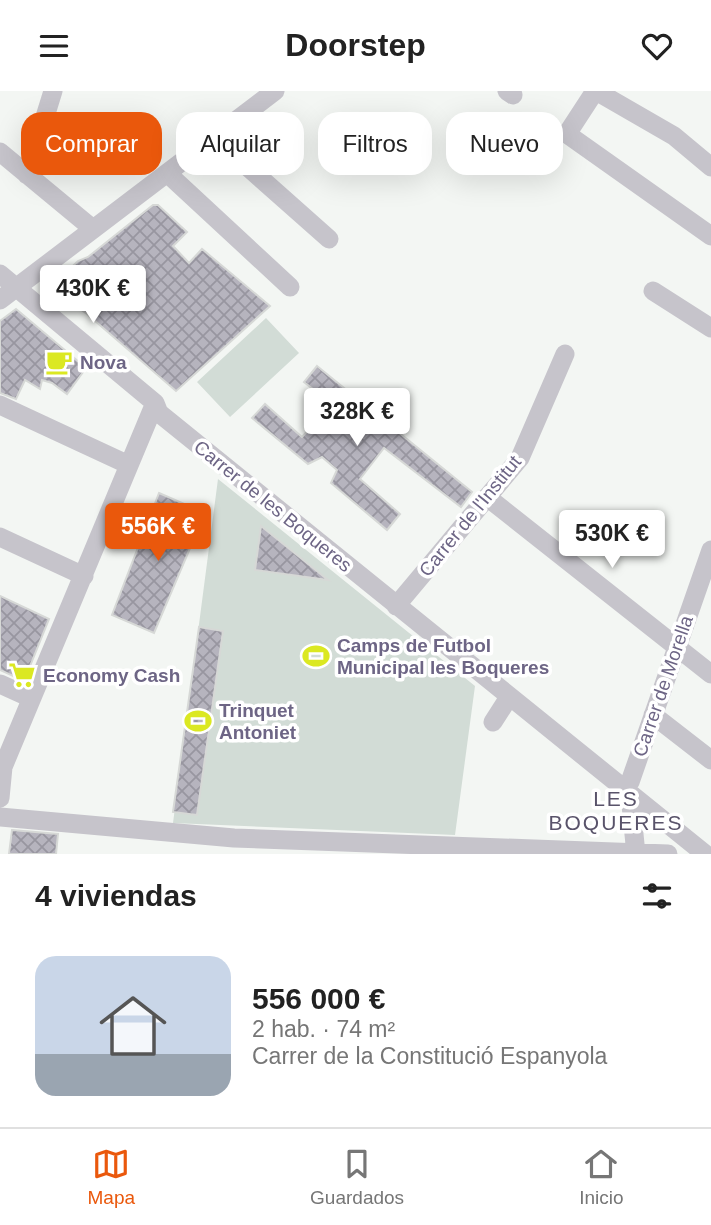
<!DOCTYPE html>
<html lang="es">
<head>
<meta charset="utf-8">
<style>
  :root { --surface:#fff; --page:#f6f6f6; --text:#222; --muted:#767676; --line:#e0e0e0; --accent:#ea580c }
  body { margin:0; font-family:Helvetica,sans-serif; background:var(--page); color:var(--text); height:100vh; display:flex; flex-direction:column; font-size:26px; white-space:nowrap }
  * { box-sizing:border-box; margin:0 }
  p { font-size:23px; color:var(--muted) }
  .icon { flex:none; width:38px; height:38px; fill:none; stroke:currentColor; stroke-width:2; stroke-linecap:round; stroke-linejoin:round }
  .map { position:relative; height:763px; overflow:hidden }
  .side { display:flex; flex-direction:column; background:var(--surface); flex:1 }
  .side>* { flex:none }
  .top-card { position:absolute; left:21px; top:21px; width:670px; height:63px; display:flex; gap:14px }
  .price { position:absolute; translate:-50% -60px; padding:0 16px; border-radius:7px; background:#fff; color:#222; font-size:23px; line-height:46px; filter:drop-shadow(0 2px 4px #0008) }
  .price::after { content:''; position:absolute; left:50%; top:42px; width:21px; height:16px; margin-left:-10px; background:inherit; clip-path:polygon(0 0,100% 0,50% 100%) }
  .price.selected { background:var(--accent); color:#fff }
  ul { padding:0; list-style:none }
  li { display:flex; align-items:center; gap:21px; height:175px; padding:0 35px }
  li+li { border-top:2px solid var(--line) }
  li span { display:grid; place-items:center; flex:none; width:196px; height:140px; border-radius:21px; color:#555 }
  li>.icon { margin-inline-start:auto }
  span .icon { width:84px; height:84px; fill:#fffc; stroke-width:1 }
  li b { font-size:30px }
  h2 { display:flex; justify-content:space-between; align-items:center; height:84px; padding:0 35px; font-size:30px }
  .pill { padding:0 24px; border-radius:21px; background:var(--surface); box-shadow:0 7px 28px #0002; font-size:24px; line-height:63px }
  .pill.selected { background:var(--accent); color:#fff }
  header { display:flex; justify-content:space-between; align-items:center; height:91px; padding:0 35px; background:var(--surface); font-size:32px; font-weight:700 }
  .dock { display:flex; justify-content:space-around; align-items:center; height:98px; border-top:2px solid var(--line); background:var(--surface); font-size:19px; color:var(--muted) }
  .dock a { display:grid; justify-items:center; gap:4px }
  .dock .selected { color:var(--accent) }
  .map>svg:first-child { display:block }
  .garden { fill:#d2dcd6 }
  .building { fill:url(#building-cross-hatch); stroke:#d6d8d6; stroke-width:2 }
  .lines { fill:none; stroke-linecap:round; stroke-linejoin:round }
  .minor { stroke:#c6c4cb; stroke-width:19 }
  .labels { text-anchor:middle; dominant-baseline:central; stroke-width:7; stroke-linejoin:round; paint-order:stroke }
  .poi-label { font-size:19px; font-weight:bold; fill:#6d6585; stroke:#fff; text-anchor:start }
  .street-label { font-size:19px; fill:#6d6585; stroke:#fff }
  .neighbourhood-label { font-size:21px; letter-spacing:2px; fill:#59536a; stroke:#fff }
</style>
</head>
<body>
<header><svg class="icon" aria-label="menu" viewBox="0 0 24 24"><path d="M4 6h16M4 12h16M4 18h16"/></svg>Doorstep<svg class="icon" aria-label="heart" viewBox="0 0 24 24"><path d="M12 20l-8-8c-3-5 5-10 8-4 3-6 11-1 8 4z"/></svg></header>
<div class="map">
<svg width="711" height="763" viewBox="0 0 711 763">
  <defs>
    <pattern id="building-cross-hatch" width="8" height="8" patternUnits="userSpaceOnUse" patternTransform="scale(1.75)"><rect width="8" height="8" fill="#b6b4be"/><path d="M0 0l8 8M0 8l8-8" fill="none" stroke="#9896a0"/></pattern>
  </defs>
  <rect width="100%" height="100%" fill="#f3f6f3"/>
  <!-- garden -->
  <path class="garden" d="M266 227 299 262 230 326 197 291Z
    M218 388 475 595 455 744 173 732Z"/>
  <!-- building -->
  <path class="building" d="M153 114H158L187 141 173 155 189 172 202 158 270 215 176 300 87 223 51 197 58 185 60 187 78 170 88 166Z
    M16 218 86 277 67 303 52 292 42 289 40 298 25 289 16 308 0 302V230Z
    M317 275 472 401 461 416 384 357 360 388 400 423 387 439 331 392 337 379 322 366 308 373 252 327 265 313 302 346 332 313 304 291Z
    M159 402 205 422 154 542 112 524Z
    M261 435 328 489 255 479Z
    M0 505 49 528 24 590 0 579Z
    M199 536 223 540 197 724 173 721Z
    M12 739 58 743 56 763H9Z"/>
  <g class="lines">
    <!-- minor -->
    <path class="minor" d="M507 0 513 4
      M595 0 567 43 711 145
      M596 0 674 45 711 76
      M214 46 329 148
      M0 61 93 138
      M167 82 290 196
      M27 84 53 0
      M0 183 155 312 159 322 705 763
      M653 200 711 237
      M0 209 275 0
      M0 314 129 374
      M487 406 711 583
      M0 446 84 485
      M396 515 520 367 565 263
      M0 593 31 607
      M653 624 711 669
      M493 631 509 606
      M630 691 711 459
      M630 704 636 763
      M0 707 3 676 155 312
      M0 726 234 747 668 763"/>
  </g>
  <!-- icons -->
  <defs>
    <g id="cafe-bare" transform="scale(2.1)"><path d="M-5.5-4.5H6V0H3Q3 3.5 0 3.5H-2.5Q-5.5 3.5-5.5 0ZM3-3.2v2h1.7v-2ZM-6 4.5H4V6H-6Z" fill="#dbe822" stroke="#fff" stroke-width="2.5" paint-order="stroke"/></g>
    <g id="stadium-bare" transform="scale(2.1)"><path d="M0-5a6.5 5 0 1 0 0 10a6.5 5 0 1 0 0-10ZM-3.5-1.8h7v3.6h-7Z" fill="#dbe822" stroke="#fff" stroke-width="2.5" paint-order="stroke"/></g>
    <g id="supermarket-bare" transform="scale(2.1)"><path d="M-6-5.5h2.5l.6 2H6L4.5 2H-2.5L-4.4-4H-6ZM-1.5 3.2a1.3 1.3 0 1 0 .1 0ZM3 3.2a1.3 1.3 0 1 0 .1 0Z" fill="#dbe822" stroke="#fff" stroke-width="2.5" paint-order="stroke"/></g>
  </defs>
  <g fill-rule="evenodd">
    <use href="#cafe-bare" x="59" y="271"/>
    <use href="#stadium-bare" x="316" y="565"/>
    <use href="#supermarket-bare" x="22" y="584"/>
    <use href="#stadium-bare" x="198" y="630"/>
  </g>
  <g class="labels">
    <!-- poi labels -->
    <g class="poi-label">
      <text x="80" y="271">Nova</text>
      <text x="337" y="554">Camps de Futbol<tspan x="337" dy="22">Municipal les Boqueres</tspan></text>
      <text x="43" y="584">Economy Cash</text>
      <text x="219" y="619">Trinquet<tspan x="219" dy="22">Antoniet</tspan></text>
    </g>
    <!-- street labels -->
    <g class="street-label">
      <text transform="translate(273 415) rotate(39)">Carrer de les Boqueres</text>
      <text transform="translate(470 425) rotate(-51)">Carrer de l'Institut</text>
      <text transform="translate(663 595) rotate(-71)">Carrer de Morella</text>
    </g>
    <!-- neighbourhood labels -->
    <g class="neighbourhood-label">
      <text x="616" y="707">LES<tspan x="616" dy="24">BOQUERES</tspan></text>
    </g>
  </g>
</svg>
<b class="price" style="left:93px;top:234px">430K €</b>
<b class="price" style="left:357px;top:357px">328K €</b>
<b class="price selected" style="left:158px;top:472px">556K €</b>
<b class="price" style="left:612px;top:479px">530K €</b>
<div class="top-card">
<a class="pill selected">Comprar</a>
<a class="pill">Alquilar</a>
<a class="pill">Filtros</a>
<a class="pill">Nuevo</a>
</div>
</div>
<section class="side">
<h2>4 viviendas<svg class="icon" aria-label="filters" viewBox="0 0 24 24"><path d="M4 7h16M4 17h16"/><circle cx="9" cy="7" r="2"/><circle cx="15" cy="17" r="2"/></svg></h2>
<ul>
<li><span style="background:linear-gradient(#c9d6e8 70%,#9aa5b1 0)"><svg class="icon" aria-label="home" viewBox="0 0 24 24"><path d="M3 11l9-7 9 7M6 9v11h12V9"/></svg></span><div><b>556 000 €</b><p>2 hab. · 74 m²</p><p>Carrer de la Constitució Espanyola</p></div></li>
</ul>
</section>
<nav class="dock">
<a class="selected"><svg class="icon" aria-label="map" viewBox="0 0 24 24"><path d="M3 6l6-2 6 2 6-2v14l-6 2-6-2-6 2zM9 4v14M15 6v14"/></svg>Mapa</a>
<a><svg class="icon" aria-label="saved" viewBox="0 0 24 24"><path d="M7 4h10v16l-5-4-5 4z"/></svg>Guardados</a>
<a><svg class="icon" aria-label="home" viewBox="0 0 24 24"><path d="M3 11l9-7 9 7M6 9v11h12V9"/></svg>Inicio</a>
</nav>
</body>
</html>
